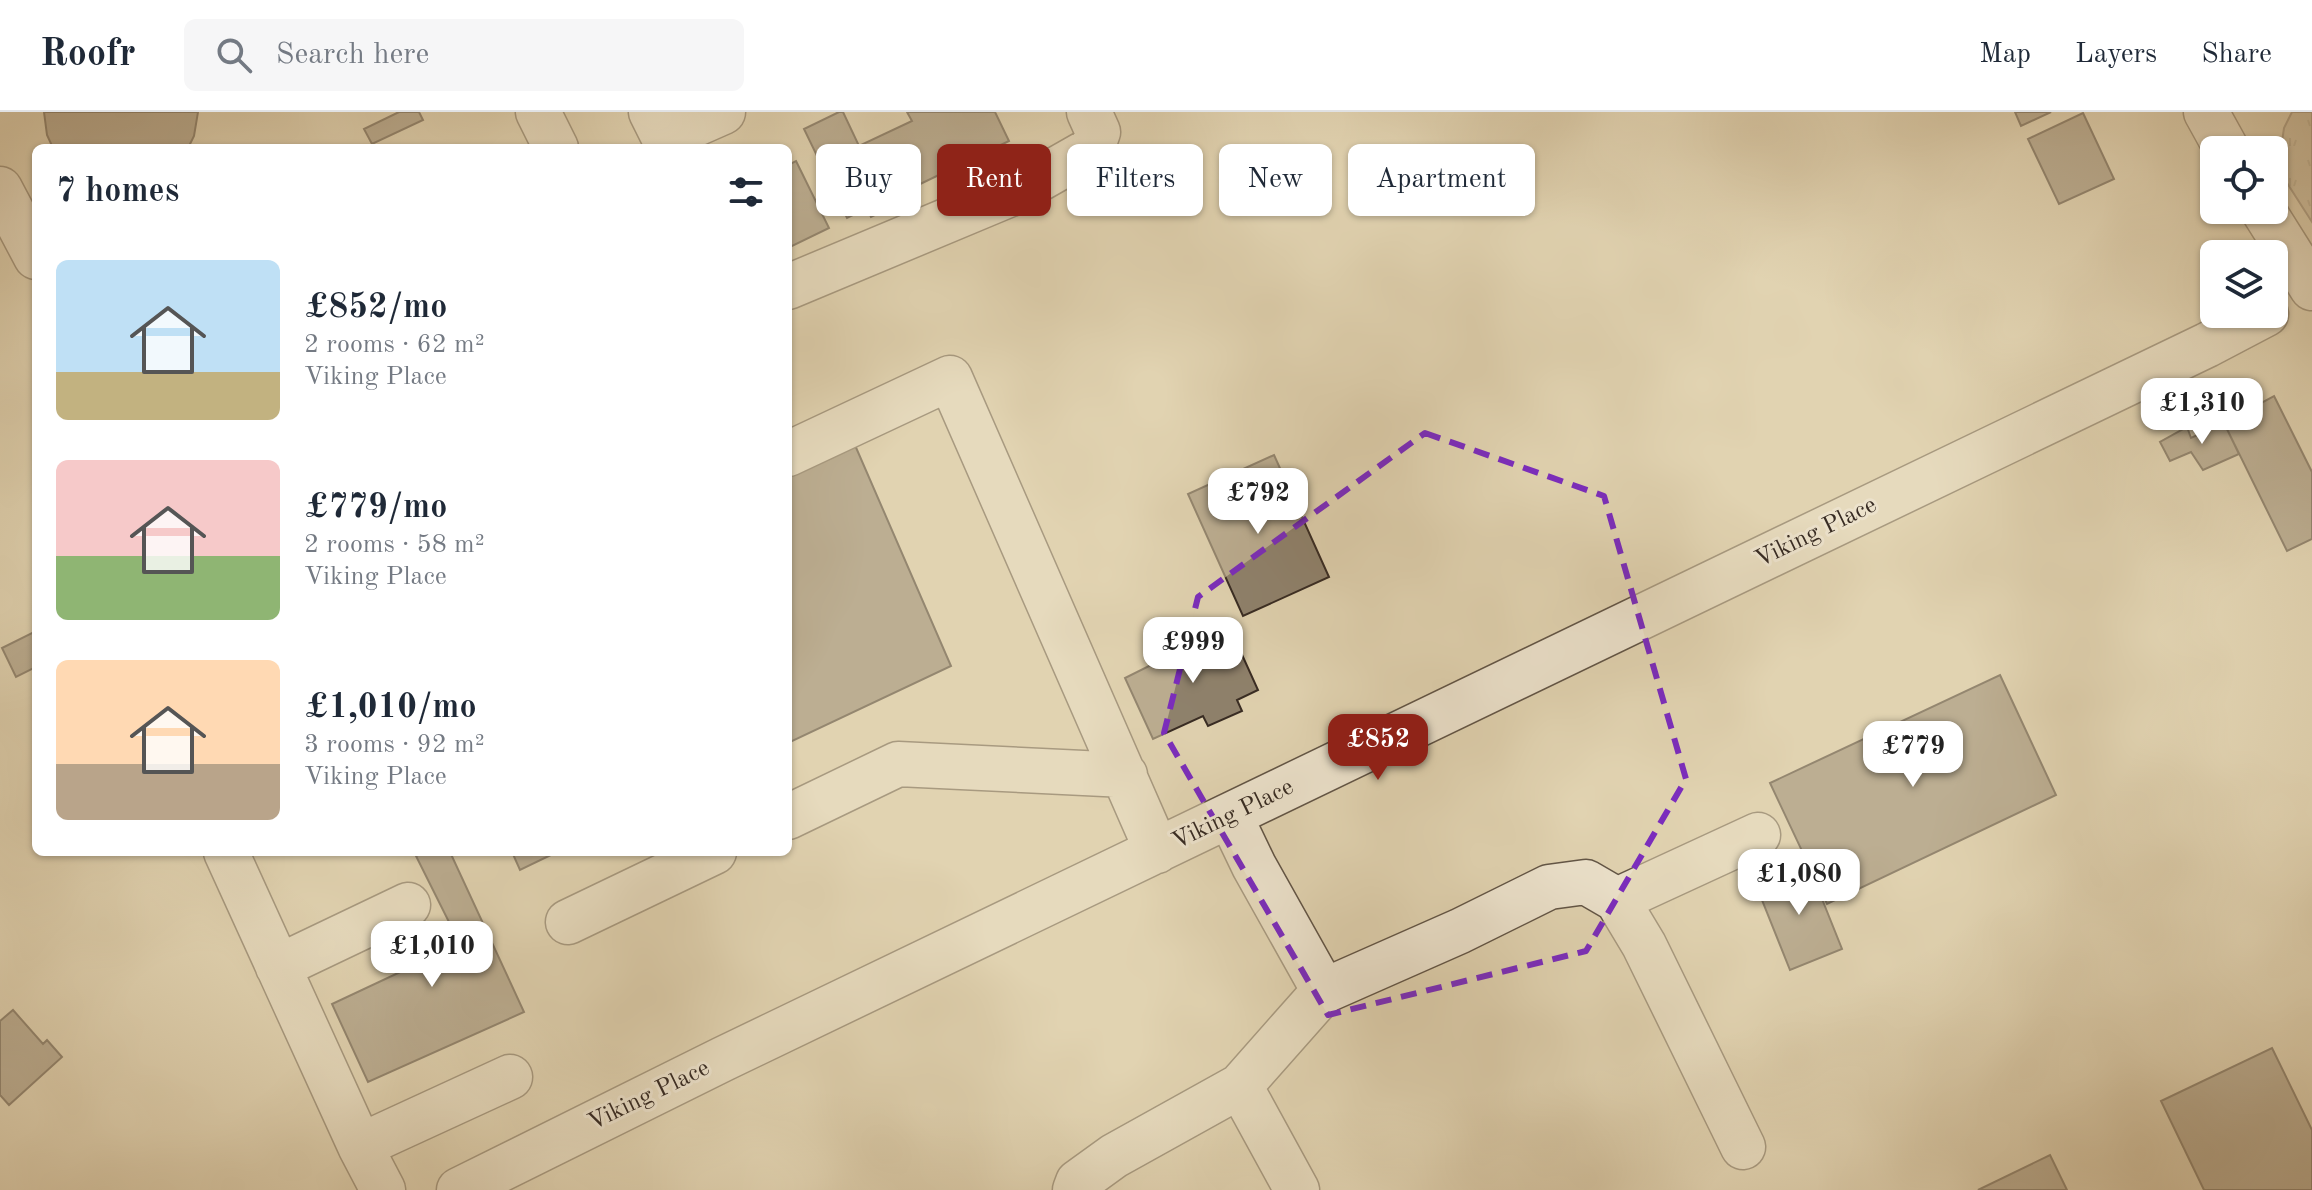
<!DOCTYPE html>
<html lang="en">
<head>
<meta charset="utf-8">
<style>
  :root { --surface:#fff; --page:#f6f6f7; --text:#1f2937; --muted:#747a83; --line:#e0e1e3; --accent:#8f2418 }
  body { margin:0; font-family:"Old Standard TT",serif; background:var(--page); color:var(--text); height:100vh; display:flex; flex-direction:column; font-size:30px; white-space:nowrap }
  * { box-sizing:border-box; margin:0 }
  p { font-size:26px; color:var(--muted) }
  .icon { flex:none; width:44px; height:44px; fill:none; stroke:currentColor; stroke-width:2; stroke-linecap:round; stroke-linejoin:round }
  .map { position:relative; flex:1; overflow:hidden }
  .details { position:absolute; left:32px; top:32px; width:760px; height:712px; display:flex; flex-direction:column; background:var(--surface); border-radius:12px; box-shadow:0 2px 6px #0004 }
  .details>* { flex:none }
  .banner { position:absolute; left:816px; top:32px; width:760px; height:72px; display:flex; gap:16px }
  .fabs { position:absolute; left:2200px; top:24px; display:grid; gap:16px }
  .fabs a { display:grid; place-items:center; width:88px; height:88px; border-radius:12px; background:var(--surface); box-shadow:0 2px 6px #0004; font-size:40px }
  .price { position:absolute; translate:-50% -68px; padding:0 18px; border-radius:16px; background:#fff; color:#222; font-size:26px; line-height:52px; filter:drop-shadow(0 2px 4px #0008) }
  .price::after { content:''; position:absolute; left:50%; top:48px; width:24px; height:18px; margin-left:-12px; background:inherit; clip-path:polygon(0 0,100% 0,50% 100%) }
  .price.on { background:var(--accent); color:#fff }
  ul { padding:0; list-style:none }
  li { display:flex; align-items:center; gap:24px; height:200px; padding:0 24px }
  li span { display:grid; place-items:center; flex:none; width:224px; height:160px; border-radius:12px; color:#555 }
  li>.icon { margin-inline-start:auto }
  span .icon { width:96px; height:96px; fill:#fffc; stroke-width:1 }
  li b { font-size:34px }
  h2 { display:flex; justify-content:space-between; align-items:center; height:96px; padding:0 24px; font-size:34px }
  .pill { padding:0 28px; border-radius:12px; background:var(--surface); box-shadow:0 2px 6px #0004; font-size:28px; line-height:72px }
  .pill.on { background:var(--accent); color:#fff }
  header { display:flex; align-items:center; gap:48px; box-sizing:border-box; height:112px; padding:0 40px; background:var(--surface); border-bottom:2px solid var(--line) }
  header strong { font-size:38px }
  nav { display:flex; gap:44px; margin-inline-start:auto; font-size:28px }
  .search { width:560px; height:72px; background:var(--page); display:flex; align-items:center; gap:20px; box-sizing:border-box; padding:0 28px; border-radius:12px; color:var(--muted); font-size:30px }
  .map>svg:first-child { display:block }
  .grass { fill:url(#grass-tufts); stroke:#7e705e; stroke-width:2 }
  .building { fill:#8f826d; stroke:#372b23; stroke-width:2 }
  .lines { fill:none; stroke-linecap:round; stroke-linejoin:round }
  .minor-casing { stroke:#625546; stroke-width:47 }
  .minor { stroke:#ece2cc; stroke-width:44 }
  .marked { fill:none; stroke:#7b2cbf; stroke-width:6; stroke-dasharray:16 10; stroke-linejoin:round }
  .labels { text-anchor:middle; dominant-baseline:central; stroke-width:6; stroke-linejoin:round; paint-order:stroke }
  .street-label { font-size:24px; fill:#372b23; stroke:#ece2cc }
</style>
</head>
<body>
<header>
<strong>Roofr</strong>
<div class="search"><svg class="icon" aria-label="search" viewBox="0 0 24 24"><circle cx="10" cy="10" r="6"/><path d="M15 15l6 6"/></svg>Search here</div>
<nav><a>Map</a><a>Layers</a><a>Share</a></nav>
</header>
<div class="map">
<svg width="2312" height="1078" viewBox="0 0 2312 1078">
  <defs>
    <pattern id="grass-tufts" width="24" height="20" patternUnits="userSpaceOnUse" patternTransform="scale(2)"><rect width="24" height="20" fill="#c4b699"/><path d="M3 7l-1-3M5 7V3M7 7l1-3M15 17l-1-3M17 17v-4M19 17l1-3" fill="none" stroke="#a0947c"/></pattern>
  </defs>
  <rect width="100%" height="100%" fill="#e1d3b1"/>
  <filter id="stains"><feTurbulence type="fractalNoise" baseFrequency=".0025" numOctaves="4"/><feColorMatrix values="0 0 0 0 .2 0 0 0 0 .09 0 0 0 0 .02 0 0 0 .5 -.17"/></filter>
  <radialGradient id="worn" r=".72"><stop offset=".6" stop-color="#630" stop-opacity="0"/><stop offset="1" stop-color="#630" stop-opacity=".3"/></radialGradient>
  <!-- grass -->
  <path class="grass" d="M2292 0H2312V110L2278 57 2284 16Z"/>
  <!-- building -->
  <path class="building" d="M44 0H198L194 24 188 36H53L47 23Z
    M399 0H419L423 8 372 32 364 17Z
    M839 0H843L859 34 912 9 907 0H995L1009 29 914 75 918 82 871 105 867 96 847 106 804 17Z
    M2015 0H2051L2021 14Z
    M2083 1 2114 67 2059 92 2028 27Z
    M796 49 829 116 788 136V53Z
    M2274 284 2312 360V427L2287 439 2224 311Z
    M2224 311 2239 342 2203 358 2191 340 2170 349 2160 330 2187 315 2191 326Z
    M851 324 951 554 788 631V358Z
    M1274 343 1329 465 1243 504 1188 382Z
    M1229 514 1258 578 1237 588 1242 599 1208 614 1203 604 1153 627 1125 566Z
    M36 519V555L16 565 2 536Z
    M2000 563 2056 683 1827 792 1770 671Z
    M425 740H450L524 900 368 970 332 892 460 832 416 744Z
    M512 740H557L520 758Z
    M1808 752 1842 837 1790 858 1756 773Z
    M13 898 43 932 47 928 62 945 9 993 0 983V909Z
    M2272 936 2312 1018V1078H2204L2161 989Z
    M2050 1043 2067 1078H1978Z"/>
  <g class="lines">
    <!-- minor casing -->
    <g class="minor-casing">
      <path id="minor" d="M538 0 556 36
        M651 0 664 26 723 0
        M2206 0 2227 38
        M0 77 36 145
        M2263 98 2312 176
        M788 175 1020 78 1092 37 1098 20 1089 0
        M788 342 950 266 1157 739
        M1230 704 1254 754 1324 879 1460 819 1549 775 1586 770 1617 788 1644 833 1743 1035
        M788 705 898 652 1125 663
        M226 740 360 1034 383 1078
        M1617 788 1758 723
        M568 810 714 740
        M278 855 408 793
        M1240 974 1297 1078
        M360 1034 510 965
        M459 1078 723 947 2207 233 2266 202
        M1075 1078 1078 1070 1114 1044 1240 974 1324 879"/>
    </g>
    <!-- minor -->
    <use href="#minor" class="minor"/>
  </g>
  <!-- marked area -->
  <path d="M0 0H2312V1078H0ZM1425 321 1604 384 1686 667 1586 839 1328 903 1164 621 1198 485Z" fill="#e1d3b1" fill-opacity=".55" fill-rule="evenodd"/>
  <path class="marked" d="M1425 321 1604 384 1686 667 1586 839 1328 903 1164 621 1198 485Z"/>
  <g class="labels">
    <!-- street labels -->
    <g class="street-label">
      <text transform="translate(1816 421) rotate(-26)">Viking Place</text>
      <text transform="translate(1233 703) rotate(-26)">Viking Place</text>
      <text transform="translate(649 984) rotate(-26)">Viking Place</text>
    </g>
  </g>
  <rect width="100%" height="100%" filter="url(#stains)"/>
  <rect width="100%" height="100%" fill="url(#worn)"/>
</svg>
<div class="fabs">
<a><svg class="icon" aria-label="locate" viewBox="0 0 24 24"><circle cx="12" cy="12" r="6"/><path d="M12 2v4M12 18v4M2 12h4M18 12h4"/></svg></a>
<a><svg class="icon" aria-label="layers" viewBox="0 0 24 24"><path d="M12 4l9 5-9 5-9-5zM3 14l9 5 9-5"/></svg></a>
</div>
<b class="price" style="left:2202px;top:334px">£1,310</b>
<b class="price" style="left:1258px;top:424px">£792</b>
<b class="price" style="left:1193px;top:573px">£999</b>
<b class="price on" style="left:1378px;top:670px">£852</b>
<b class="price" style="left:1913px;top:677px">£779</b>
<b class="price" style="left:1799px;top:805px">£1,080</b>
<b class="price" style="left:432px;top:877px">£1,010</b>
<div class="banner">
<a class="pill">Buy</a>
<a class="pill on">Rent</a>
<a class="pill">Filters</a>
<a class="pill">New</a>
<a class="pill">Apartment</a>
</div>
<section class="details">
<h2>7 homes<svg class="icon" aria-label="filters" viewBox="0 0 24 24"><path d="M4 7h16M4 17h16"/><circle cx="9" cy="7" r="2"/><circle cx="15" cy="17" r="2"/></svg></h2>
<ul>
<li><span style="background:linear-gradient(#bfe0f5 70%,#c2b280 0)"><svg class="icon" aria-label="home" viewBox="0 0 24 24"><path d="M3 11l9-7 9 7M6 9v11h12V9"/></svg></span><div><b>£852/mo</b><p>2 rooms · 62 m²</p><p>Viking Place</p></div></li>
<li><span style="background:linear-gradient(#f6c9c9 60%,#8fb573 0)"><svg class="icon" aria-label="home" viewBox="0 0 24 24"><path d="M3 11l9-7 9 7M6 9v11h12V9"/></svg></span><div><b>£779/mo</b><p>2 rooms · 58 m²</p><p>Viking Place</p></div></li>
<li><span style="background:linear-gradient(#ffd9b3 65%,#b9a48a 0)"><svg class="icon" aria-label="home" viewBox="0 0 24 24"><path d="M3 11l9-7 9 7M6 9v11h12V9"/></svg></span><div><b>£1,010/mo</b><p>3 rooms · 92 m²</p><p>Viking Place</p></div></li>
</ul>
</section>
</div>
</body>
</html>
